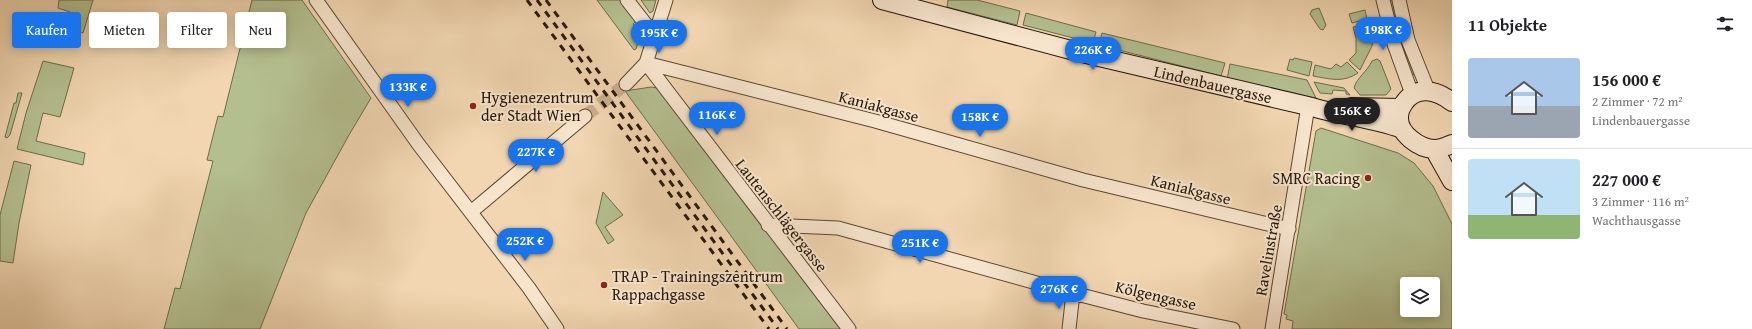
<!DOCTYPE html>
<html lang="de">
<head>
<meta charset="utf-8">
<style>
  :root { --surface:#fff; --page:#f6f6f6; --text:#202124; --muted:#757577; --line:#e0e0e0; --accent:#1a73e8 }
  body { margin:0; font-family:"Gentium Book Plus",serif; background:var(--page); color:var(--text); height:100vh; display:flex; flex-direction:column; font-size:15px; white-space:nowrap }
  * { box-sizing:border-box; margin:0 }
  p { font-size:13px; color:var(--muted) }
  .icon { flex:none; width:22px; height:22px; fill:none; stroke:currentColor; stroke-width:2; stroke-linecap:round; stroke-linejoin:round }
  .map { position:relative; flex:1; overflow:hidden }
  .side { display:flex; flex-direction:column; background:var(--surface); width:300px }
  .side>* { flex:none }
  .banner { position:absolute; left:12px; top:12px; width:380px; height:36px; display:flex; gap:8px }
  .fabs { position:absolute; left:1400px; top:277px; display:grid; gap:8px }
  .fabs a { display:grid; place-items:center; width:40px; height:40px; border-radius:4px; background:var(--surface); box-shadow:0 2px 10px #0003; font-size:20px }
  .price { position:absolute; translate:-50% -34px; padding:0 9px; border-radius:14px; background:var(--accent); color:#fff; font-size:13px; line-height:26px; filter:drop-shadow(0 1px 2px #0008) }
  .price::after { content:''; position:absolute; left:50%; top:24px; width:12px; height:9px; margin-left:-6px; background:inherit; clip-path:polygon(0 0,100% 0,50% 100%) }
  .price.selected { background:#222; color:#fff }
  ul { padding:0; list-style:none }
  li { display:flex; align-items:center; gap:12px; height:100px; padding:0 16px }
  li+li { border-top:1px solid var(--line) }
  li span { display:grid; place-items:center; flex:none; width:112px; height:80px; border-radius:4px; color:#555 }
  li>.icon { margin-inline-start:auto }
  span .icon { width:48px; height:48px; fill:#fffc; stroke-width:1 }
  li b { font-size:17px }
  h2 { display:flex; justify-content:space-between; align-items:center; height:48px; padding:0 16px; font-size:17px }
  .chip { padding:0 14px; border-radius:4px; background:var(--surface); box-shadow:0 2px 10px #0003; font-size:14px; line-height:36px }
  .chip.selected { background:var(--accent); color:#fff }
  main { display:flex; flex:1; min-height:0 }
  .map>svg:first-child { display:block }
  .green { fill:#b4bf90; stroke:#6e6b4d; fill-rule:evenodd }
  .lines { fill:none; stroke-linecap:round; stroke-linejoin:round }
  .street-tunnel { stroke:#c9b090; stroke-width:13; stroke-dasharray:13 6; stroke-linecap:butt }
  .street-casing { stroke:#5a4734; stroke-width:15 }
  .secondary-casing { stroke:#27170a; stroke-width:20 }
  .street { stroke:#f6e4cc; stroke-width:13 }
  .secondary { stroke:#f6e4cc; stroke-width:18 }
  .rail { stroke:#27170a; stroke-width:3; stroke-dasharray:7 7; stroke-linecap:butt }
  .poi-dot { fill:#8f2418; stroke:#f6e4cc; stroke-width:1.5 }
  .labels { text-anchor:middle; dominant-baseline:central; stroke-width:4; stroke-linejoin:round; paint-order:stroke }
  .street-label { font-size:16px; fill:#27170a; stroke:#f6e4cc }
  .poi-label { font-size:16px; fill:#27170a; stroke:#f6e4cc; text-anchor:start }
</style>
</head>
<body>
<main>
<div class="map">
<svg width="1452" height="329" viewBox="0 0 1452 329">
  <rect width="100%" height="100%" fill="#f1d6b1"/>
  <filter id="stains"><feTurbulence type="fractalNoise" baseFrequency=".005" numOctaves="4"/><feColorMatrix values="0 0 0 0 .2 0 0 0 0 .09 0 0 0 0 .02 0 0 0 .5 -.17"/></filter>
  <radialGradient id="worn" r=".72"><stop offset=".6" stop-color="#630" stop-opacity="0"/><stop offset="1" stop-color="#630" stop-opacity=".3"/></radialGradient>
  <!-- green -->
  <path class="green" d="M59 0H93L83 33 58 27 54 46 50 45 55 28 57 16H69L70 12 58 8Z
    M252 0H302L371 98 349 135 306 213 260 329H164L175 288 180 289 213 161 207 160 218 116 223 117Z
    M597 0H620L636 21 633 24C640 32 639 39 636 49L634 50Z
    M641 0H656L653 11 650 13Z
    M948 0H977L1020 11 1017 25 947 7Z
    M1385 0H1394L1415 74 1408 76Z
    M1319 8 1326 25 1323 30 1320 29 1310 14 1312 10Z
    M1365 10 1367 19 1352 23 1349 14Z
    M1026 13 1096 32 1093 43 1023 25Z
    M1368 24 1373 39 1372 46 1360 70 1349 60 1356 53V38L1353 27Z
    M1102 33 1225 63 1221 76 1099 45Z
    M1294 58 1312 62 1309 76 1287 70 1290 59 1293 60Z
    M1377 59 1380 61 1391 89 1386 95H1360L1354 88C1357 77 1367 72 1372 61Z
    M43 61 74 68 60 117 43 113 36 141 85 153 83 165 17 149 26 113Z
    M1347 62 1358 73C1343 83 1330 79 1313 76L1315 65 1331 69 1336 64 1341 67Z
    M1230 64 1307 80 1316 98 1273 92 1227 80Z
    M1314 82 1344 88 1350 95 1346 94V91L1333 90 1332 94 1320 93Z
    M651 87 657 88 843 329H799L625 91Z
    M18 93H22L10 135 7 138 5 137 14 103H16Z
    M1321 128 1398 153 1414 163 1433 186 1452 224V329H1292L1293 321 1286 319 1287 315 1284 314 1316 131ZM1407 284H1433V310H1407Z
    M14 161 31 165 19 223 13 263 0 261V215Z
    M603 192 623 215 605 227 614 240 608 244 596 223Z"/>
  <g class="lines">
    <!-- street-tunnel -->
    <path class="street-tunnel" d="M585 116 626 84"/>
    <!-- street casing -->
    <g class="street-casing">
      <path id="street" d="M316 0 419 145 529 288 557 329
        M627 0 655 36
        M1383 0 1394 44 1412 94
        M1399 0 1408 40 1428 90
        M646 63 875 121 1083 180 1289 229
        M646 63 849 329
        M626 84 646 63 666 0
        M471 212 585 116
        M768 225 838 228 1073 293 1143 311 1233 329
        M1069 329 1073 293
        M1272 329 1308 106"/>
    </g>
    <!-- secondary casing -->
    <g class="secondary-casing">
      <path id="secondary" d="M882 0 1082 53 1312 107C1341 116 1372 118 1402 129
        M1452 102C1437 90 1416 85 1404 103 1401 107 1399 112 1399 117 1398 133 1419 149 1435 149 1441 149 1447 146 1452 144
        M1351 107 1400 108
        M1434 149 1452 181"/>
    </g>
    <!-- street -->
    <use href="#street" class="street"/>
    <!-- secondary -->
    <use href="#secondary" class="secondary"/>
    <!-- rail -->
    <path class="rail" d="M527 0 769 329
      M537 0 778 329
      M546 0 787 329"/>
  </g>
  <!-- markers -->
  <g class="poi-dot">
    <circle cx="473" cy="106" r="4"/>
    <circle cx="1368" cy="178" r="4"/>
    <circle cx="604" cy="285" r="4"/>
  </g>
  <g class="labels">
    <!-- street labels -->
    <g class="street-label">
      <text transform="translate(1213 84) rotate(13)">Lindenbauergasse</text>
      <text transform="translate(879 106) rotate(15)">Kaniakgasse</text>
      <text transform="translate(1191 189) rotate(14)">Kaniakgasse</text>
      <text transform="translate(782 215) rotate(52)">Lautenschlägergasse</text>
      <text transform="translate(1268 250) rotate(-80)">Ravelinstraße</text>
      <text transform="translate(1156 295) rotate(13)">Kölgengasse</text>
    </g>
    <!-- poi labels -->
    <g class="poi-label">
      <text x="481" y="97">Hygienezentrum<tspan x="481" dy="18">der Stadt Wien</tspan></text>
      <text x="1360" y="178" text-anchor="end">SMRC Racing</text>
      <text x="612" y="276">TRAP - Trainingszentrum<tspan x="612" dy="18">Rappachgasse</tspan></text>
    </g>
  </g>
  <rect width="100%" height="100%" filter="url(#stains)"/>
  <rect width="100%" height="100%" fill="url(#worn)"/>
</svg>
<div class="fabs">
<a><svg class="icon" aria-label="layers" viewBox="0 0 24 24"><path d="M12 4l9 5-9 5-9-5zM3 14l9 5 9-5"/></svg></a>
</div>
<b class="price" style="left:1383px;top:51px">198K €</b>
<b class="price" style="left:659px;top:54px">195K €</b>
<b class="price" style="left:1093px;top:71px">226K €</b>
<b class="price" style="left:408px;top:108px">133K €</b>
<b class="price selected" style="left:1352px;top:132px">156K €</b>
<b class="price" style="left:717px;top:136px">116K €</b>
<b class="price" style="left:980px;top:138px">158K €</b>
<b class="price" style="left:536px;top:173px">227K €</b>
<b class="price" style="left:525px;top:262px">252K €</b>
<b class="price" style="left:920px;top:264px">251K €</b>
<b class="price" style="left:1059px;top:310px">276K €</b>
<div class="banner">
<a class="chip selected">Kaufen</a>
<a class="chip">Mieten</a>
<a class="chip">Filter</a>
<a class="chip">Neu</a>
</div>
</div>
<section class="side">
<h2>11 Objekte<svg class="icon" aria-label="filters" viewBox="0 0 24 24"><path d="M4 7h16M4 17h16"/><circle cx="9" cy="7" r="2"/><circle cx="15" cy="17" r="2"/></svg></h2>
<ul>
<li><span style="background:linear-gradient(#a9c7e8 60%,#9aa5b1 0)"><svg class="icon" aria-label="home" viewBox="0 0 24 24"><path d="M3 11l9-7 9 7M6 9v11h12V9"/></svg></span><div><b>156 000 €</b><p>2 Zimmer · 72 m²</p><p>Lindenbauergasse</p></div></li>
<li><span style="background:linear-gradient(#bfe0f5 70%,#8fb573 0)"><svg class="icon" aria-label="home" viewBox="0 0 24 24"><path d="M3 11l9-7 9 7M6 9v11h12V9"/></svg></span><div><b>227 000 €</b><p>3 Zimmer · 116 m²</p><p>Wachthausgasse</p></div></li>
</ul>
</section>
</main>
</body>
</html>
